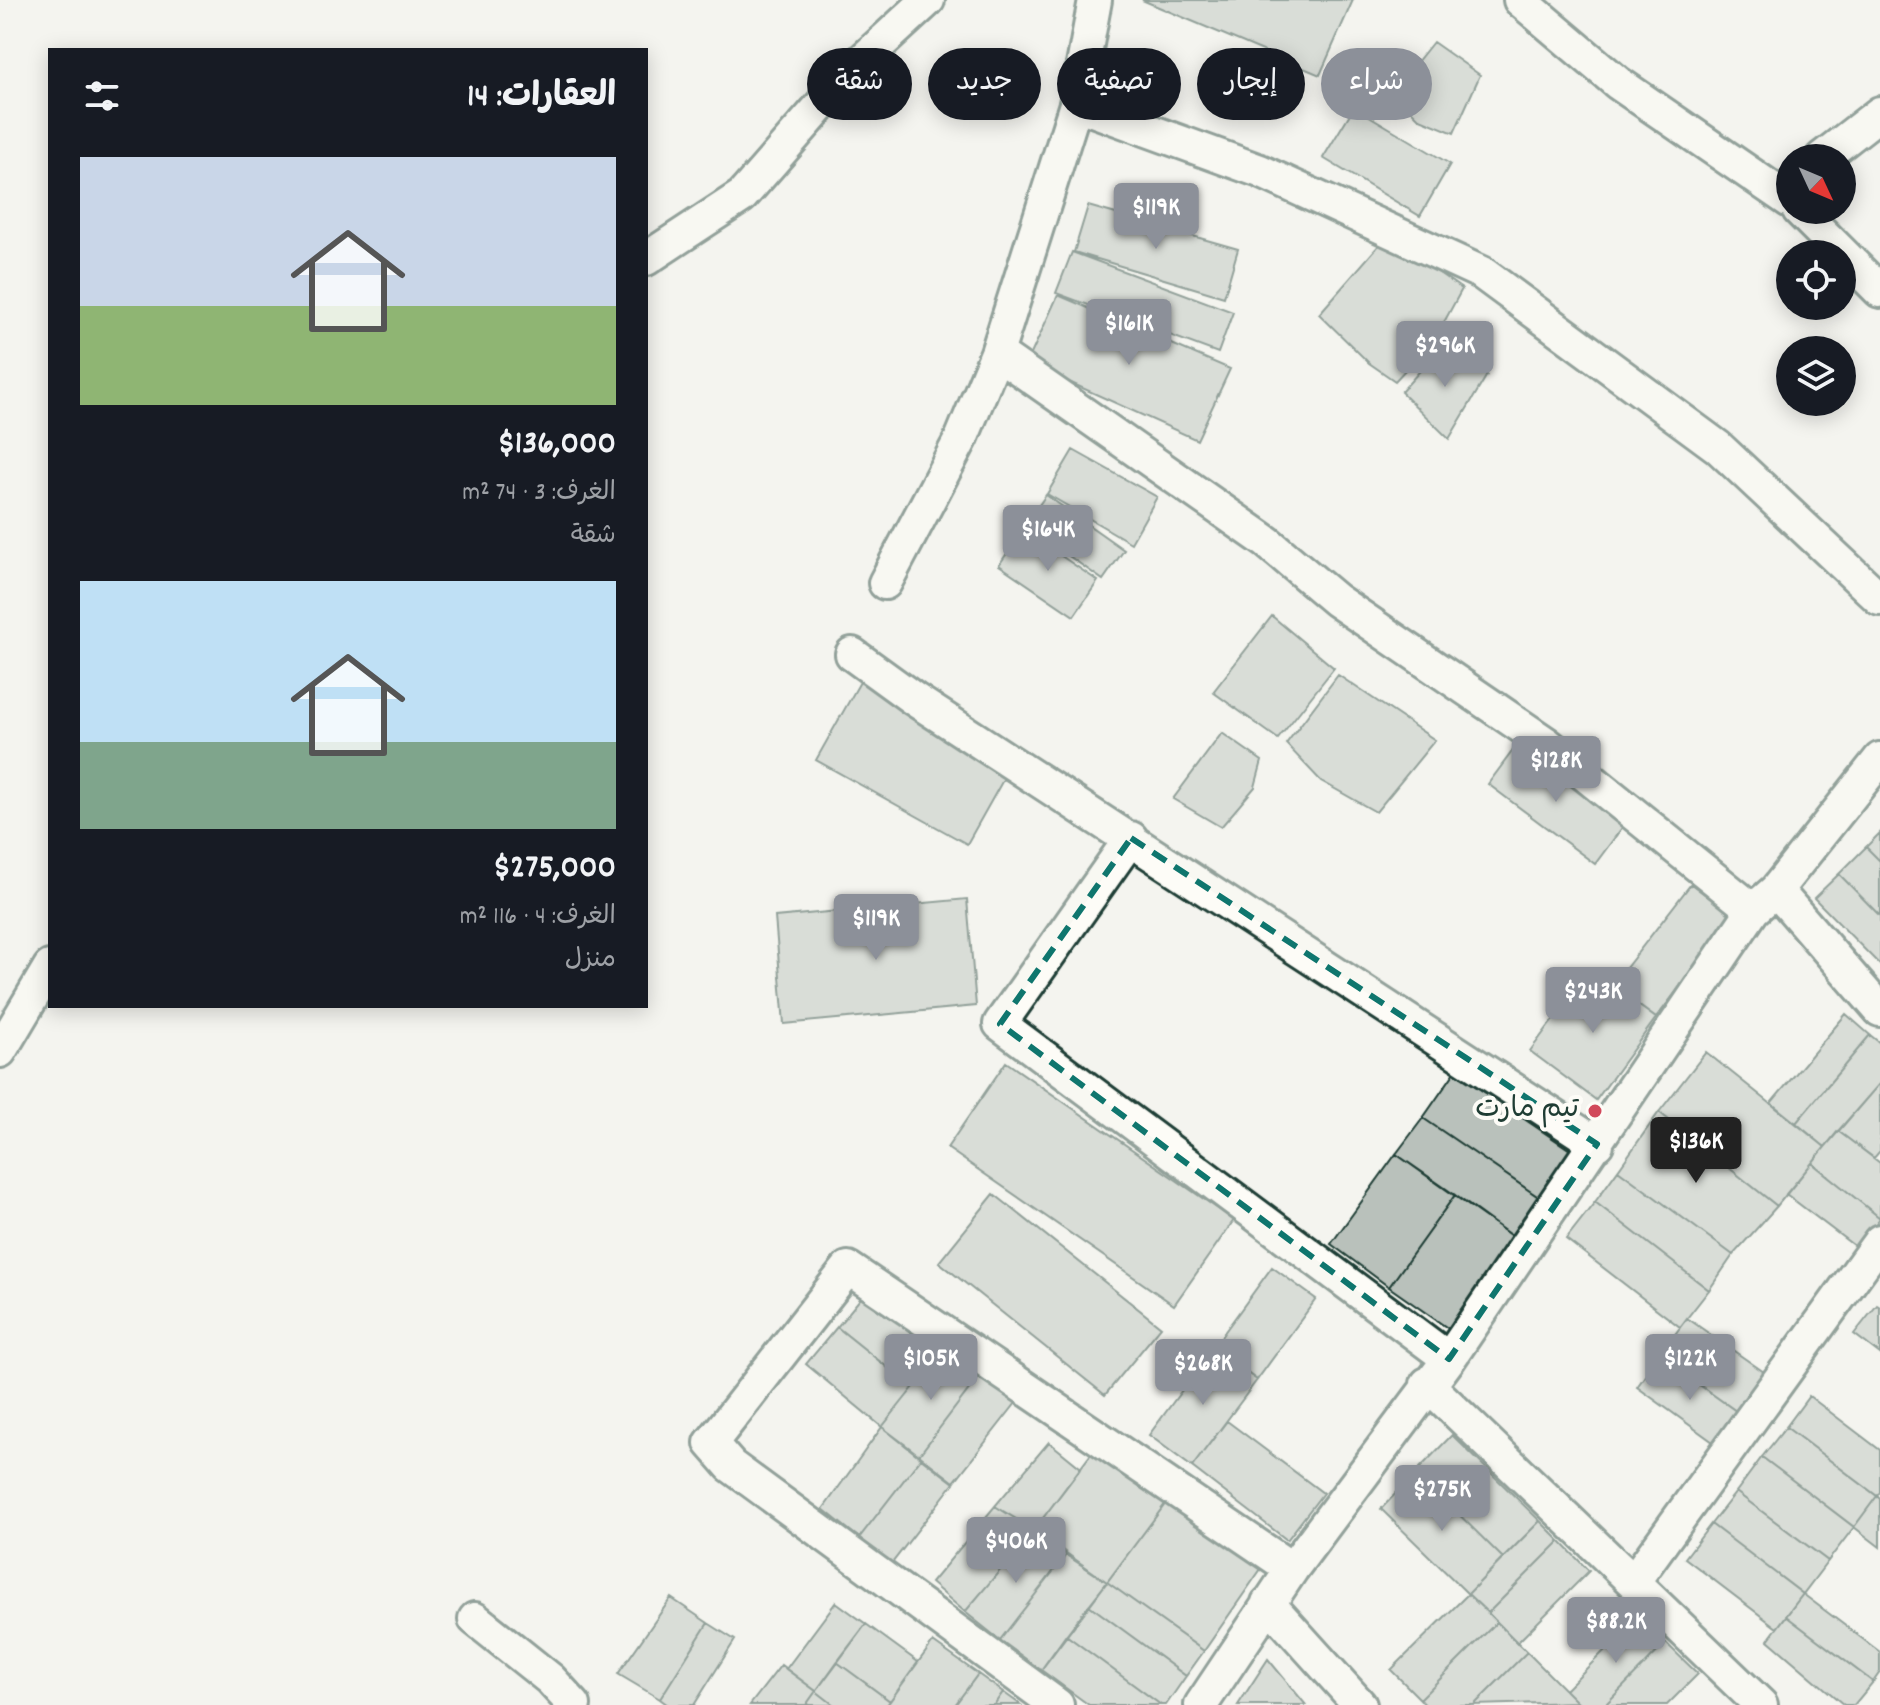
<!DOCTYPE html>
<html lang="ar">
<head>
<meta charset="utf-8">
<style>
  :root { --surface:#171b24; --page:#242831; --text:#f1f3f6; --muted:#9ea1a6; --accent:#8c9099 }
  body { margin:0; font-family:Dekko,"Playpen Sans Arabic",sans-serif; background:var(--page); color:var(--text); direction:rtl; height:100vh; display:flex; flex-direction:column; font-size:30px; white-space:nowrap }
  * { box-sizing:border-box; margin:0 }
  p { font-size:26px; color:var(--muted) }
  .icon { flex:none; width:44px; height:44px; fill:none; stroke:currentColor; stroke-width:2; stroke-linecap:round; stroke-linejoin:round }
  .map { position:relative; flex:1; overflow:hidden; direction:ltr }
  .details { position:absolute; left:48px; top:48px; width:600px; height:960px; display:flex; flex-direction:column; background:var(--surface); border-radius:0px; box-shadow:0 4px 20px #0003; direction:rtl }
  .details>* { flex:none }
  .hud { position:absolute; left:672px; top:48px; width:760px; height:72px; direction:rtl; display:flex; gap:16px }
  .needle { width:52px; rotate:134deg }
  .controls { position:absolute; left:1776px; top:144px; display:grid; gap:16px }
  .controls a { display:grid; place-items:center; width:80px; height:80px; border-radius:50%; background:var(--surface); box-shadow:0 4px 20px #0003; font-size:40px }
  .price { position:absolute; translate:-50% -68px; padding:0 18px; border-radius:8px; background:var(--accent); color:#fff; font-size:26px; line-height:52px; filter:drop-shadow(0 2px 4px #0008) }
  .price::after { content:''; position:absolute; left:50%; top:48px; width:24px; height:18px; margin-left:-12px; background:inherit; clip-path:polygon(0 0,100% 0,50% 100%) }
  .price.selected { background:#222; color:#fff }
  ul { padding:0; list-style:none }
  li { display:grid; align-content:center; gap:16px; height:424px; padding:0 32px }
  li span { display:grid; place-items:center; height:248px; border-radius:0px; color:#555 }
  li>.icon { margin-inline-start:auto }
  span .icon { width:144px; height:144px; fill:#fffc; stroke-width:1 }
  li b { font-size:34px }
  h2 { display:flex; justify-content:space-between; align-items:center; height:96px; padding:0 32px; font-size:34px }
  .pill { padding:0 28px; border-radius:36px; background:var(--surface); box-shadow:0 4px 20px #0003; font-size:28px; line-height:72px }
  .pill.selected { background:var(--accent); color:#fff }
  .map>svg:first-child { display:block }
  .building { fill:#b9c1bb; stroke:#1f3d34; stroke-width:2 }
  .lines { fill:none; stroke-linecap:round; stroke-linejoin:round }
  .minor-casing { stroke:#1f3d34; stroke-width:38 }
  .minor { stroke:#fdfcf7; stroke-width:32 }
  .marked { fill:none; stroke:#0f766e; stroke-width:6; stroke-dasharray:16 10; stroke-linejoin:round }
  .poi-dot { fill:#d1495b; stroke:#fdfcf7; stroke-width:3 }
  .labels { text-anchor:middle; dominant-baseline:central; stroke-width:8; stroke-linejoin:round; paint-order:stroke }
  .poi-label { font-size:28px; fill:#1f3d34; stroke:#fdfcf7; text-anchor:end }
</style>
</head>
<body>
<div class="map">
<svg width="1880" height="1705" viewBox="0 0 1880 1705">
  <rect width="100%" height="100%" fill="#f4f4ef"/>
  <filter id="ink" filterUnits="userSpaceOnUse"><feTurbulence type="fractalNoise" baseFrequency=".0125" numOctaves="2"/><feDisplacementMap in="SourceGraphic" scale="16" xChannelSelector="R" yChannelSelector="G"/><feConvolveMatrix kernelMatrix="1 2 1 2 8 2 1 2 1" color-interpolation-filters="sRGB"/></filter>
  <g filter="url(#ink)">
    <!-- building -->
    <path class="building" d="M1142 0H1353L1320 75Z
      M1433 42 1480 75 1454 133 1420 119 1393 92Z
      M1354 107 1450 164 1420 216 1323 158Z
      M1088 206 1238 249 1224 297 1074 252Z
      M1380 244 1426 264 1462 289 1436 337 1395 381 1369 363 1319 314Z
      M1072 252 1233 312 1218 353 1056 293Z
      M1058 295 1230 369 1197 440 1027 363Z
      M1444 344 1487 375 1449 439 1401 392Z
      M1073 450 1157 497 1131 543 1047 494Z
      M1046 495 1124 550 1103 580 1025 525Z
      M1023 530 1098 581 1074 616 999 565Z
      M1272 616 1334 668 1278 739 1213 692Z
      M1338 675 1435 740 1376 812 1321 781 1286 744Z
      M861 680 1012 764 967 844 816 760Z
      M1222 733 1262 761 1255 787 1221 827 1173 799Z
      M1517 745 1624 825 1595 864 1488 784Z
      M1880 833V861L1866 847Z
      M1866 847 1880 861V916L1839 874Z
      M1839 874 1880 916V965L1814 898Z
      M1691 884 1734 916 1656 1018 1612 986Z
      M967 899 976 1006 784 1024 775 917Z
      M1590 970 1656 1018 1596 1100 1530 1051Z
      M1846 1014 1870 1035 1796 1123 1771 1103Z
      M1870 1035 1880 1043V1083L1825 1147 1796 1123Z
      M1706 1052 1825 1147 1777 1206 1659 1112Z
      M1006 1062 1234 1220 1174 1305 947 1148Z
      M1455 1072 1573 1152 1540 1198 1423 1118Z
      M1880 1083V1151L1874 1158 1838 1131Z
      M1659 1112 1777 1206 1733 1255 1618 1170Z
      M1423 1118 1540 1198 1513 1237 1396 1154Z
      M1838 1131 1880 1163V1218L1812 1163Z
      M1396 1154 1455 1195 1389 1287 1331 1244Z
      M1812 1163 1880 1218 1857 1248 1786 1194Z
      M1618 1170 1733 1255 1709 1290 1595 1202Z
      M994 1194 1161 1327 1105 1395 939 1262Z
      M1455 1195 1513 1237 1449 1329 1389 1287Z
      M1595 1202 1709 1290 1680 1327 1566 1239Z
      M1272 1267 1316 1299 1257 1380 1213 1348Z
      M869 1288 945 1348 913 1388 837 1327Z
      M1877 1305 1880 1307V1354L1854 1334Z
      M1687 1318 1771 1377 1743 1416 1659 1356Z
      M837 1327 913 1388 882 1427 806 1364Z
      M945 1348 980 1375 919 1455 882 1427Z
      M1213 1348 1257 1380 1192 1467 1149 1435Z
      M1659 1356 1743 1416 1720 1447 1637 1387Z
      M980 1375 1016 1403 954 1482 919 1455Z
      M1809 1396 1880 1450V1492L1877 1496 1786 1427Z
      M1227 1421 1323 1493 1287 1540 1192 1467Z
      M882 1427 921 1458 859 1538 823 1509Z
      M1786 1427 1877 1496 1854 1527 1762 1457Z
      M1452 1435 1540 1521 1503 1558 1416 1472Z
      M1049 1442 1081 1468 1034 1530 995 1506Z
      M1097 1446 1169 1499 1107 1582 1034 1530Z
      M1762 1457 1854 1527 1828 1561 1736 1492Z
      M921 1458 954 1483 892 1563 859 1538Z
      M1416 1472 1503 1558 1468 1594 1381 1509Z
      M1736 1492 1828 1561 1803 1594 1711 1524Z
      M1877 1496 1880 1499V1547L1854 1527Z
      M1169 1499 1263 1566 1204 1651 1107 1582Z
      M995 1506 1034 1530 965 1612 931 1583Z
      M1540 1521 1560 1541 1488 1613 1468 1594Z
      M1711 1524 1803 1594 1777 1628 1685 1558Z
      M1034 1530 1066 1555 1000 1640 965 1612Z
      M1560 1541 1589 1571 1517 1643 1488 1613Z
      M1066 1555 1107 1582 1041 1670 1000 1640Z
      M1107 1582 1204 1651 1186 1676 1089 1605Z
      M1468 1594 1497 1622 1420 1699 1391 1670Z
      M1803 1594 1880 1652V1672L1873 1682 1786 1616Z
      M671 1598 708 1623 660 1699 618 1674Z
      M836 1602 866 1624 816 1691 786 1669Z
      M1089 1605 1186 1676 1166 1705H1161L1066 1635Z
      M1639 1616 1666 1643 1605 1705H1580L1565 1690Z
      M1786 1616 1873 1682 1854 1705H1844L1768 1640Z
      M1497 1622 1527 1652 1474 1705H1425L1420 1699Z
      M708 1623 735 1640 694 1705H668L660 1699Z
      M866 1624 918 1662 890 1701 837 1662Z
      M1066 1635 1161 1705H1089L1041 1670Z
      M933 1642 978 1674 955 1705H887Z
      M1666 1643 1698 1674 1667 1705H1605Z
      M1527 1652 1577 1702 1474 1705Z
      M1268 1659 1306 1705H1238Z
      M837 1662 890 1701 887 1705H834L816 1691Z
      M781 1665 816 1691 806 1705H750Z
      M978 1674 1003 1692 994 1705H955Z
      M816 1691 834 1705H806Z
      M1003 1692 1021 1705H994Z"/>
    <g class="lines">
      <!-- minor casing -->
      <g class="minor-casing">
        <path id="minor" d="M1520 0 1618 83 1790 201
          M1076 104 1260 171 1482 273 1718 447 1880 599
          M1822 158 1880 113
          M1799 210 1880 291
          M646 259 742 196 853 69 928 0
          M997 353 1267 542 1336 600 1547 744 1753 910
          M885 583 962 437 997 353 1076 104 1095 0
          M852 654 914 699 1597 1144
          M1131 838 1000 1024 1449 1359
          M1776 890 1880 1010
          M0 1051 50 967
          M1427 1384 1761 1705
          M1633 1582 1880 1241
          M1268 1603 1360 1705
          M475 1619 550 1679 574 1705
          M1057 1705 731 1466 711 1443 848 1268 1292 1569
          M1201 1705 1292 1569 1449 1359 1753 910 1776 890 1880 759"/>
      </g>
      <!-- minor -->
      <use href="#minor" class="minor"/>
    </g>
  </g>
  <!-- marked area -->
  <path d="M0 0H1880V1705H0ZM1131 838 1597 1144 1449 1359 1000 1024Z" fill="#f4f4ef" fill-opacity=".55" fill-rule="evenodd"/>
  <path class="marked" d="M1131 838 1597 1144 1449 1359 1000 1024Z"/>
  <!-- markers -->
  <circle class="poi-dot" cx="1595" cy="1111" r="8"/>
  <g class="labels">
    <!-- poi labels -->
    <g class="poi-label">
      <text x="1579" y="1111">تيم مارت</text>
    </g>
  </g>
</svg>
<div class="controls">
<a><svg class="needle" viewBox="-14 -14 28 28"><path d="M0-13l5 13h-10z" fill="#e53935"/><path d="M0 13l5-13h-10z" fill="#9ea1a6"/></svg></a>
<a><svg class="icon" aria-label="locate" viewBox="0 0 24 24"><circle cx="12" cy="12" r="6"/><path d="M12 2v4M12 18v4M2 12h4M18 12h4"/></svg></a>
<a><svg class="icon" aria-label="layers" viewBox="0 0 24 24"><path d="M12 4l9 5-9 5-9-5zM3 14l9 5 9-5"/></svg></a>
</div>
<b class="price" style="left:1156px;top:251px">$119K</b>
<b class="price" style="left:1129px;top:367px">$161K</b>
<b class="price" style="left:1445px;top:389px">$296K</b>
<b class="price" style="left:1048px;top:573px">$164K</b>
<b class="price" style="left:1556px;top:804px">$128K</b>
<b class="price" style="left:876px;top:962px">$119K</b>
<b class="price" style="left:1593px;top:1035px">$243K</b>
<b class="price selected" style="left:1696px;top:1185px">$136K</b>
<b class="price" style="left:931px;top:1402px">$105K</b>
<b class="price" style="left:1690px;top:1402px">$122K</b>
<b class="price" style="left:1203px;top:1407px">$268K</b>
<b class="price" style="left:1442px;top:1533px">$275K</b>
<b class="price" style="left:1016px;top:1585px">$406K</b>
<b class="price" style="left:1616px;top:1665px">$88.2K</b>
<div class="hud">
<a class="pill selected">شراء</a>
<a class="pill">إيجار</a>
<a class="pill">تصفية</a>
<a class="pill">جديد</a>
<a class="pill">شقة</a>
</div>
<section class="details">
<h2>العقارات: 14<svg class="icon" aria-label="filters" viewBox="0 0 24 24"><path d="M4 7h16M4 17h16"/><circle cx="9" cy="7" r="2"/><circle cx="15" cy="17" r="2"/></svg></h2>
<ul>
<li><span style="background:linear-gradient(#c9d6e8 60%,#8fb573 0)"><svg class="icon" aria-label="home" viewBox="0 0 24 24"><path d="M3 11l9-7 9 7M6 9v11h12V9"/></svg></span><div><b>$136,000</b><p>الغرف: 3 · 74 m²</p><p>شقة</p></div></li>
<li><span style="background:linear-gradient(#bfe0f5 65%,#7fa58c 0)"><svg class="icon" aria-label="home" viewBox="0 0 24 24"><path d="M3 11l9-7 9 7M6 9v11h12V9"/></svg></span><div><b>$275,000</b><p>الغرف: 4 · 116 m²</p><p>منزل</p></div></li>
</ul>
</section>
</div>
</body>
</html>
